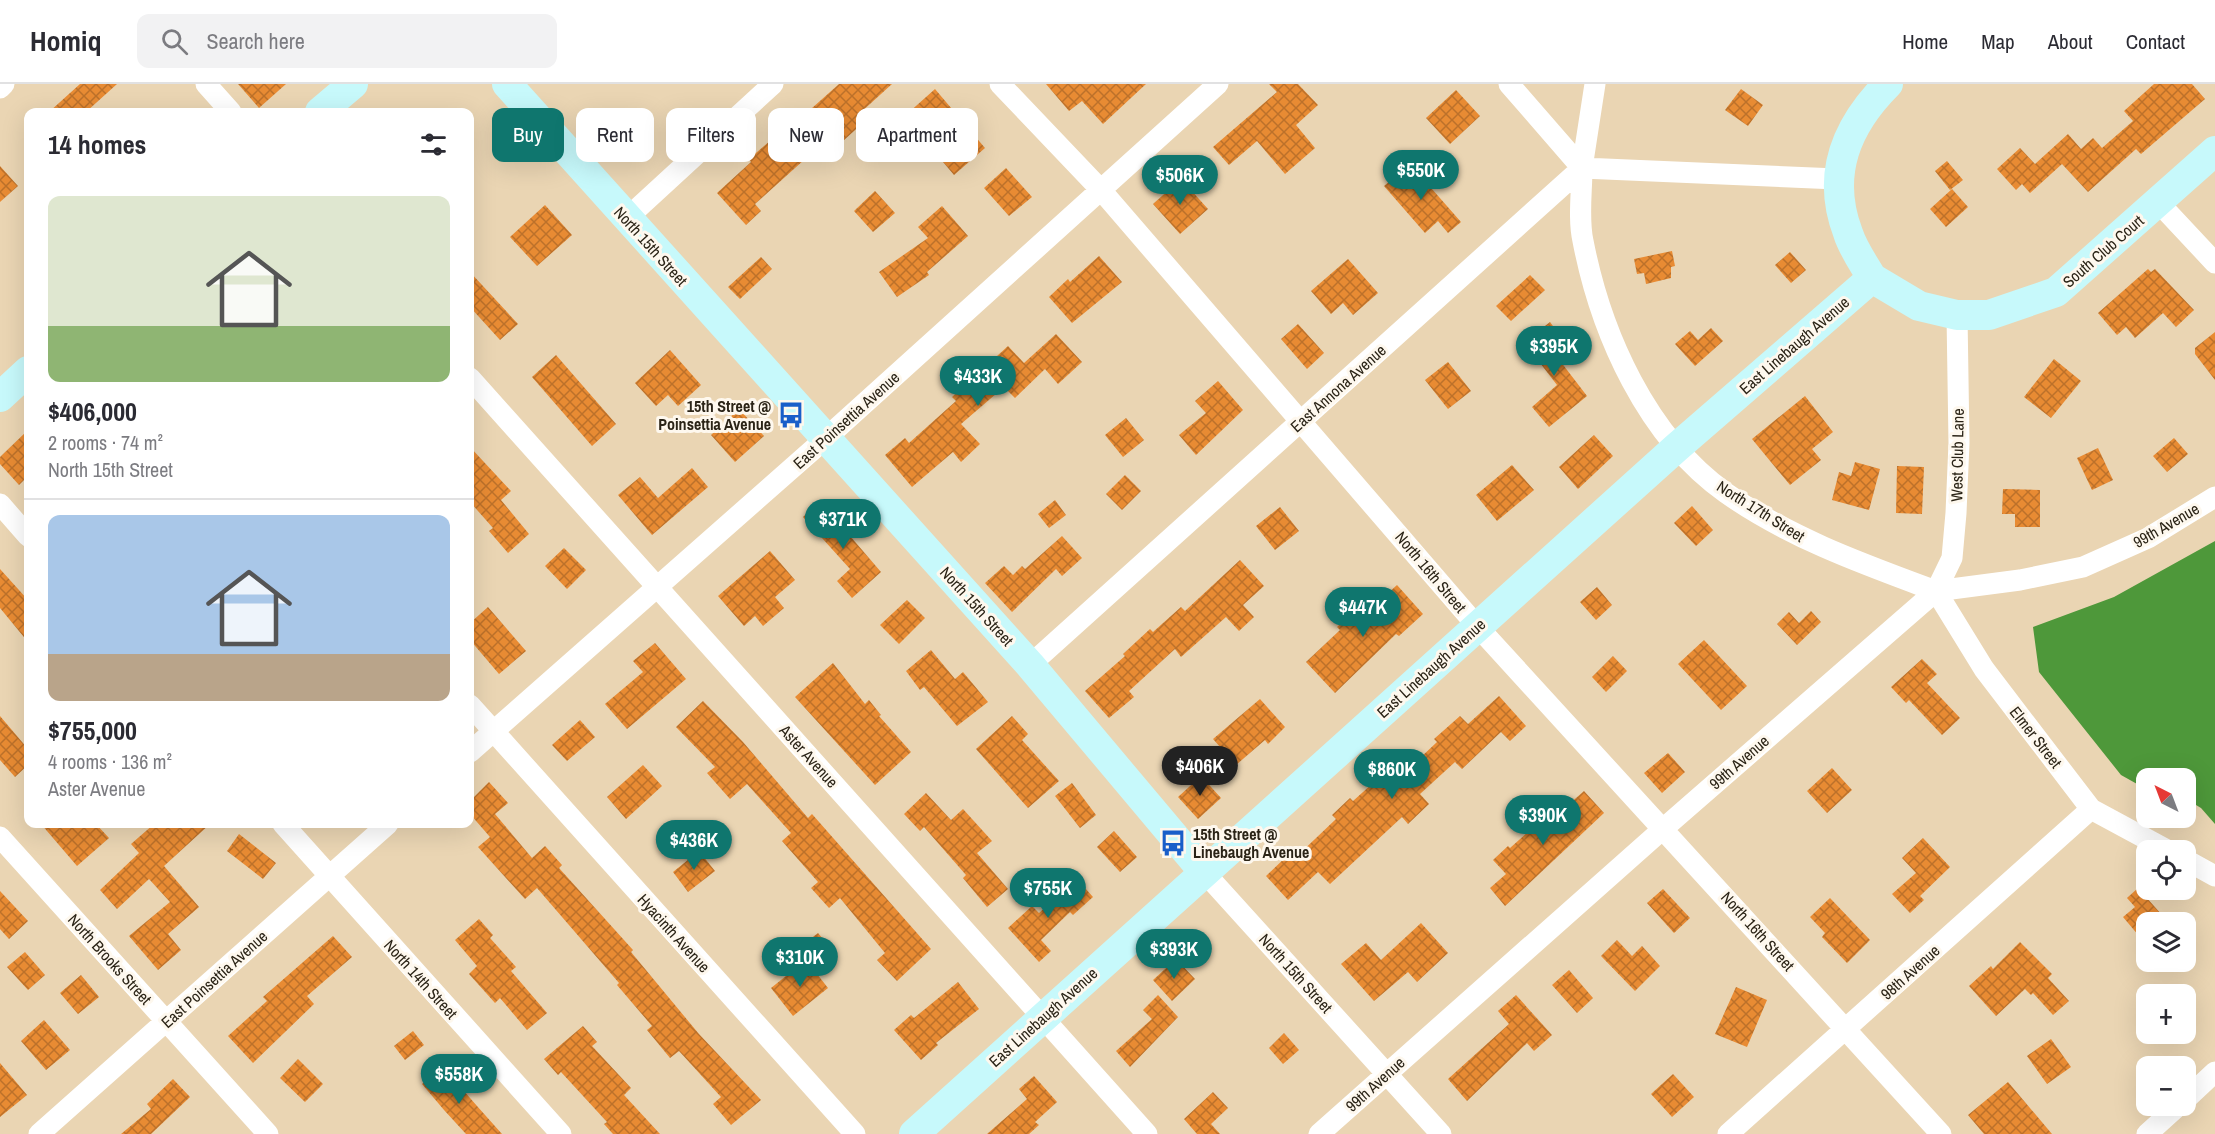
<!DOCTYPE html>
<html lang="en">
<head>
<meta charset="utf-8">
<style>
  :root { --surface:#fff; --page:#f2f2f3; --text:#2b2b33; --muted:#7c7c81; --line:#e1e1e2; --accent:#0f766e }
  body { margin:0; font-family:"Archivo Narrow",sans-serif; background:var(--page); color:var(--text); height:100vh; display:flex; flex-direction:column; font-size:22px; white-space:nowrap }
  * { box-sizing:border-box; margin:0 }
  p { font-size:20px; color:var(--muted) }
  .icon { flex:none; width:33px; height:33px; fill:none; stroke:currentColor; stroke-width:2; stroke-linecap:round; stroke-linejoin:round }
  .map { position:relative; flex:1; overflow:hidden }
  .sheet { position:absolute; left:24px; top:24px; width:450px; height:720px; display:flex; flex-direction:column; background:var(--surface); border-radius:12px; box-shadow:0 6px 24px #0002 }
  .sheet>* { flex:none }
  .top-card { position:absolute; left:492px; top:24px; width:570px; height:54px; display:flex; gap:12px }
  .needle { width:39px; rotate:318deg }
  .fabs { position:absolute; left:2136px; top:684px; display:grid; gap:12px }
  .fabs a { display:grid; place-items:center; width:60px; height:60px; border-radius:12px; background:var(--surface); box-shadow:0 6px 24px #0002; font-size:30px }
  .price { position:absolute; translate:-50% -51px; padding:0 14px; border-radius:21px; background:var(--accent); color:#fff; font-size:20px; line-height:39px; filter:drop-shadow(0 2px 3px #0008) }
  .price::after { content:''; position:absolute; left:50%; top:36px; width:18px; height:14px; margin-left:-9px; background:inherit; clip-path:polygon(0 0,100% 0,50% 100%) }
  .price.current { background:#222; color:#fff }
  ul { padding:0; list-style:none }
  li { display:grid; align-content:center; gap:12px; height:318px; padding:0 24px }
  li+li { border-top:2px solid var(--line) }
  li span { display:grid; place-items:center; height:186px; border-radius:12px; color:#555 }
  li>.icon { margin-inline-start:auto }
  span .icon { width:108px; height:108px; fill:#fffc; stroke-width:1 }
  li b { font-size:26px }
  h2 { display:flex; justify-content:space-between; align-items:center; height:72px; padding:0 24px; font-size:26px }
  .tag { padding:0 21px; border-radius:12px; background:var(--surface); box-shadow:0 6px 24px #0002; font-size:21px; line-height:54px }
  .tag.current { background:var(--accent); color:#fff }
  header { display:flex; align-items:center; gap:36px; box-sizing:border-box; height:84px; padding:0 30px; background:var(--surface); border-bottom:2px solid var(--line) }
  header strong { font-size:28px }
  nav { display:flex; gap:33px; margin-inline-start:auto; font-size:21px }
  .search { width:420px; height:54px; background:var(--page); display:flex; align-items:center; gap:15px; box-sizing:border-box; padding:0 21px; border-radius:12px; color:var(--muted); font-size:22px }
  .map>svg:first-child { display:block }
  .water { fill:#4e983a }
  .building { fill:url(#building-cross-hatch) }
  .lines { fill:none; stroke-linecap:round; stroke-linejoin:round }
  .street { stroke:#fff; stroke-width:21 }
  .secondary { stroke:#c7f9fb; stroke-width:30 }
  .labels { text-anchor:middle; dominant-baseline:central; stroke-width:6; stroke-linejoin:round; paint-order:stroke }
  .street-label { font-size:16px; fill:#2b2417; stroke:#fef8ee }
  .poi-label { font-size:16px; font-weight:bold; fill:#2b2417; stroke:#fef8ee; text-anchor:end }
</style>
</head>
<body>
<header>
<strong>Homiq</strong>
<div class="search"><svg class="icon" aria-label="search" viewBox="0 0 24 24"><circle cx="10" cy="10" r="6"/><path d="M15 15l6 6"/></svg>Search here</div>
<nav><a>Home</a><a>Map</a><a>About</a><a>Contact</a></nav>
</header>
<div class="map">
<svg width="2215" height="1050" viewBox="0 0 2215 1050">
  <defs>
    <pattern id="building-cross-hatch" width="8" height="8" patternUnits="userSpaceOnUse" patternTransform="scale(1.5)"><rect width="8" height="8" fill="#e88b33"/><path d="M0 0l8 8M0 8l8-8" fill="none" stroke="#bc712a"/></pattern>
  </defs>
  <rect width="100%" height="100%" fill="#ead5b3"/>
  <!-- water -->
  <path class="water" d="M2215 457V740L2201 724 2186 715V694H2146V705L2121 691 2039 588 2033 543 2114 513Z"/>
  <!-- building -->
  <path class="building" d="M80 0H117L86 28H49Z
    M238 0H286L259 24Z
    M839 0H892L859 30 865 37 843 57 835 48 755 120 761 127 746 141 717 109 751 78 749 75 800 31 802 33Z
    M1046 0H1146L1103 40 1082 17 1069 27Z
    M1269 0H1298L1318 21 1296 41 1315 64 1285 90 1257 57 1229 81 1213 63 1277 8Z
    M2154 0H2192L2205 15 2141 70 2136 65 2088 108 2062 80 2030 109 2022 100 2016 106 1997 85 2020 64 2035 80 2068 50 2081 65 2093 54 2102 64 2133 37 2124 27Z
    M935 5 985 64 954 91 932 65 935 62 907 30Z
    M1741 5 1763 21 1748 42 1725 26Z
    M1456 6 1480 32 1450 60 1426 34Z
    M1947 77 1963 96 1950 106 1935 87Z
    M1410 80 1461 138 1448 149 1438 137 1425 149 1384 102Z
    M0 82 18 102 0 118Z
    M1006 84 1032 113 1009 132 984 104Z
    M1181 95 1208 125 1180 150 1153 120Z
    M1952 105 1968 123 1946 143 1930 125Z
    M875 107 895 129 873 148 854 127Z
    M545 121 572 151 537 182 510 153Z
    M942 122 968 152 927 188 929 191 897 213 879 188 928 154 918 143Z
    M1672 167 1675 182 1671 183V194L1646 200 1644 189 1637 190 1634 175Z
    M1790 168 1806 186 1791 199 1775 181Z
    M1099 172 1122 198 1072 239 1049 213 1068 195 1070 198Z
    M761 173 772 185 740 215 728 203Z
    M1348 175 1378 209 1353 231 1343 219 1331 230 1311 207Z
    M2148 185 2151 188 2155 185 2194 226 2176 243 2163 229 2135 254 2126 243 2117 251 2098 229Z
    M470 188 518 240 500 256 470 223Z
    M1530 191 1545 206 1511 237 1496 222Z
    M1550 238 1566 260 1554 269 1587 312 1549 343 1532 323 1557 301 1527 262V256Z
    M1298 240 1324 269 1307 285 1281 255Z
    M1711 244 1723 257 1695 282 1675 260 1690 247 1698 256Z
    M2215 248V296L2195 270V264Z
    M1056 250 1082 278 1058 300 1045 285 1015 314 1004 303 961 340 980 360 961 378 953 368 912 403 885 371 905 354 909 359 956 317 952 313 1008 262 1024 279Z
    M670 266 701 301 678 322 668 311 656 322 635 299Z
    M556 271 616 340 592 362 532 293Z
    M2054 275 2081 297 2051 334 2024 313Z
    M1448 278 1471 307 1448 325 1425 296Z
    M1218 297 1243 326 1196 371 1179 351 1206 329 1195 317Z
    M1805 312 1833 348 1812 365 1821 376 1790 401 1752 355Z
    M739 325 764 352 735 378 711 351Z
    M1126 334 1144 356 1123 373 1105 351Z
    M28 346V392L19 401 0 380V373Z
    M1594 351 1613 372 1578 405 1559 383Z
    M2174 354 2188 370 2167 388 2153 372Z
    M470 363 511 407 501 416 529 450 508 469 489 447 493 444 470 418Z
    M2098 364 2113 396 2092 406 2077 374Z
    M1855 378 1880 385 1869 426 1832 416 1839 388 1851 392Z
    M1512 381 1534 406 1497 437 1476 411Z
    M1897 382 1924 383 1922 430 1896 429Z
    M692 384 708 403 652 451 618 411 640 393 658 414Z
    M1125 391 1141 407 1122 426 1106 410Z
    M2003 405 2040 406V443H2015V430H2002Z
    M1055 416 1066 431 1049 444 1038 430Z
    M820 417 881 488 852 514 837 497 850 485 803 433Z
    M1692 422 1713 446 1696 462 1674 439Z
    M1280 423 1299 447 1275 466 1256 442Z
    M1062 452 1082 474 1062 492 1056 485 1012 528 985 499 1004 482 1013 491 1022 482 1025 485Z
    M564 464 586 486 567 505 545 482Z
    M770 467 795 496 775 513 784 524 763 542 755 532 744 542 718 512Z
    M1240 476 1264 502 1243 521 1254 533 1239 547 1226 533 1181 573 1175 565 1129 607 1134 613 1109 634 1085 607 1125 572 1123 570 1150 545 1153 548 1181 523 1185 527Z
    M0 485 28 516V558L0 524Z
    M1397 501 1423 530 1399 552 1396 550 1335 609 1306 578 1340 546 1337 543 1356 525 1363 532Z
    M1597 503 1612 521 1596 536 1580 518Z
    M907 516 925 534 899 560 880 541Z
    M488 523 526 567 499 590 470 556V539Z
    M1811 527 1821 538 1797 561 1777 540 1789 528 1799 539Z
    M1704 556 1747 602 1721 626 1678 580Z
    M655 559 686 595 627 645 605 620 643 588 633 577Z
    M931 566 955 595 963 588 988 618 957 642 924 603 920 606 906 587Z
    M1613 572 1627 587 1606 608 1592 593Z
    M1922 575 1937 590 1927 599 1960 634 1942 651 1909 616 1906 619 1891 603Z
    M833 579 865 620 869 616 881 631 879 632 911 668 875 701 795 613Z
    M1499 612 1526 642 1510 657 1501 648 1462 685 1455 678 1420 710 1429 720 1408 740 1402 733 1330 800 1318 788 1288 816 1266 792 1289 770 1294 775 1336 735 1332 731 1350 714 1353 717 1393 681 1402 691 1437 658 1434 655 1460 632 1468 640Z
    M1260 615 1285 643 1268 660 1265 656 1236 681 1213 655Z
    M703 617 743 658 808 734 812 730 931 865 897 897 877 876 885 869 840 814 829 824 811 804 818 798 782 757 791 749 747 700 730 715 707 689 715 683 676 643Z
    M0 632 28 665V681L15 693 0 676Z
    M1012 632 1028 650 1022 656 1059 697 1028 724 976 665Z
    M580 636 595 653 567 677 552 661Z
    M1668 669 1685 688 1662 709 1644 689Z
    M643 681 662 702 626 735 607 713Z
    M1832 684 1852 706 1827 729 1807 707Z
    M1201 692 1221 714 1198 735 1178 713Z
    M489 698 508 719 495 730 532 774 545 762 562 781 559 784 633 866 631 868 699 950 761 1016 731 1041 713 1020 721 1013 679 967 670 974 647 946 652 942 617 901 619 899 537 804 525 815 478 763 490 753 470 730V717Z
    M1072 699 1096 731 1080 744 1055 712Z
    M1584 707 1604 729 1505 822 1490 804 1506 790 1493 776 1508 762 1510 764 1547 731 1551 736Z
    M926 709 951 736 963 725 992 757 977 769 1008 805 987 823 963 794 966 791 924 743 920 747 904 730Z
    M41 740H96L109 754 77 782Z
    M154 740H210L164 782 199 823 168 850 181 866 158 886 129 852 170 818 149 795 117 825 100 806 139 769 131 760Z
    M1114 747 1137 773 1120 788 1097 763Z
    M239 750 276 779 263 795 227 767Z
    M1923 754 1950 783 1920 812 1924 816 1910 829 1892 810 1916 789 1902 774Z
    M699 767 715 787 688 808 673 788Z
    M1077 795 1093 813 1073 831 1070 828 1041 856 1051 867 1039 878 1008 844 1032 822 1039 829Z
    M2138 804 2162 831 2154 838H2146V845L2139 852 2123 833 2135 823 2127 814Z
    M1663 805 1690 834 1674 849 1647 819Z
    M0 807 28 837 9 855 0 845Z
    M1830 814 1870 856 1847 879 1822 853 1825 849 1810 833Z
    M479 835 493 851 490 854 516 883 511 887 547 929 527 946 500 914 495 919 469 890 477 882 455 856Z
    M1421 839 1448 869 1417 898 1408 888 1374 917 1341 880 1366 859 1381 876Z
    M818 849 834 868 816 883 800 863Z
    M333 852 352 873 307 912 314 920 253 979 228 952 267 917 263 913Z
    M1617 856 1632 872 1642 862 1660 882 1635 907 1601 872Z
    M2020 858 2052 890 2048 894 2069 917 2053 931 2033 909 2031 911 2025 905 1996 932 1969 902 1991 882 1993 885Z
    M25 868 45 891 28 906 7 883Z
    M1176 875 1195 895 1172 917 1153 896Z
    M806 876 828 904 793 932 771 904Z
    M1569 886 1593 914 1577 929 1552 901Z
    M81 891 99 913 78 930 60 909Z
    M958 898 979 925 936 959 938 961 921 976 894 946 911 931 914 934Z
    M1736 903 1767 916 1747 963 1715 950Z
    M1158 911 1178 933 1130 983 1116 967 1152 935 1143 926Z
    M1516 911 1552 951 1534 967 1527 959 1467 1017 1448 995 1509 940 1498 927Z
    M44 936 70 966 46 986 21 957Z
    M583 942 597 958 592 962 631 1004 624 1011 660 1050H613L604 1040 607 1038 561 988 558 991 544 975Z
    M413 947 424 961 405 976 394 962Z
    M1284 949 1299 966 1283 980 1269 964Z
    M2051 955 2071 983 2047 1000 2027 972Z
    M298 975 323 1000 305 1018 280 994Z
    M0 979 27 1011 0 1033Z
    M443 983 477 1022 502 1050H466L444 1026 422 1000Z
    M1673 990 1694 1013 1672 1033 1651 1010Z
    M1034 992 1057 1018 1035 1038 1039 1041 1029 1050H987L1027 1015 1019 1005Z
    M173 995 190 1013 151 1050H121L151 1025 147 1020Z
    M2008 998 2052 1050H1984L1968 1031Z
    M1213 1008 1228 1024 1211 1040 1220 1050H1197L1184 1035Z"/>
  <g class="lines">
    <!-- street -->
    <path class="street" d="M206 0 231 28
      M1000 0 1101 106 1477 542 1941 1050
      M1509 0 1582 84C1582 107 1578 135 1583 157 1601 250 1647 353 1726 409 1790 454 1863 480 1936 507
      M0 4 4 0
      M1582 84 1837 95
      M2158 118 2215 179
      M626 135 773 0
      M470 294 1147 1050
      M0 420 28 452
      M1936 507 1984 585 2091 725 2167 766
      M1936 507 1952 474 1956 429 1959 359 1957 231
      M1030 581 1582 84 1595 0
      M470 621 855 1050
      M470 668 825 355 1218 0
      M283 740 561 1050
      M0 753 268 1050
      M2186 776 2215 792
      M1204 788 1441 1050
      M2186 1015 2215 988
      M39 1050 388 740
      M1319 1050 1664 744 1936 507 2020 496 2083 483 2148 454 2215 413
      M1728 1050 2091 725
      M2147 1050 2178 1022"/>
    <!-- secondary -->
    <path class="secondary" d="M507 0 1030 581 1204 788
      M320 28 353 0
      M1872 194 1919 222 1957 231H1989L2056 208 2215 67
      M1872 194C1864 180 1853 165 1848 149 1826 91 1846 42 1888 0
      M0 313 28 287
      M914 1050 1676 364 1872 194"/>
  </g>
  <!-- icons -->
  <defs>
    <g id="bus-bare" transform="scale(2.07)"><path d="M-5-6H5V4H4V6H2V4H-2V6H-4V4H-5ZM-3.5-4V0h7V-4ZM-3.5 1.2v1.5H-2V1.2ZM2 1.2v1.5H3.5V1.2Z" fill="#195ec9" stroke="#fef8ee" stroke-width="2.5" paint-order="stroke"/></g>
  </defs>
  <g fill-rule="evenodd">
    <use href="#bus-bare" x="791" y="331"/>
    <use href="#bus-bare" x="1173" y="759"/>
  </g>
  <g class="labels">
    <!-- street labels -->
    <g class="street-label">
      <text transform="translate(651 162) rotate(48)">North 15th Street</text>
      <text transform="translate(2103 167) rotate(-41)">South Club Court</text>
      <text transform="translate(1794 261) rotate(-41)">East Linebaugh Avenue</text>
      <text transform="translate(1338 304) rotate(-42)">East Annona Avenue</text>
      <text transform="translate(846 336) rotate(-42)">East Poinsettia Avenue</text>
      <text transform="translate(1957 371) rotate(-89)">West Club Lane</text>
      <text transform="translate(1761 427) rotate(32)">North 17th Street</text>
      <text transform="translate(2166 441) rotate(-30)">99th Avenue</text>
      <text transform="translate(1431 488) rotate(50)">North 16th Street</text>
      <text transform="translate(977 522) rotate(48)">North 15th Street</text>
      <text transform="translate(1431 584) rotate(-42)">East Linebaugh Avenue</text>
      <text transform="translate(2036 653) rotate(52)">Elmer Street</text>
      <text transform="translate(809 672) rotate(48)">Aster Avenue</text>
      <text transform="translate(1739 678) rotate(-41)">99th Avenue</text>
      <text transform="translate(1758 847) rotate(48)">North 16th Street</text>
      <text transform="translate(674 849) rotate(48)">Hyacinth Avenue</text>
      <text transform="translate(110 875) rotate(48)">North Brooks Street</text>
      <text transform="translate(1910 888) rotate(-42)">98th Avenue</text>
      <text transform="translate(1296 889) rotate(48)">North 15th Street</text>
      <text transform="translate(214 895) rotate(-42)">East Poinsettia Avenue</text>
      <text transform="translate(421 895) rotate(48)">North 14th Street</text>
      <text transform="translate(1043 933) rotate(-42)">East Linebaugh Avenue</text>
      <text transform="translate(1375 1000) rotate(-42)">99th Avenue</text>
    </g>
    <!-- poi labels -->
    <g class="poi-label">
      <text x="771" y="322">15th Street @<tspan x="771" dy="18">Poinsettia Avenue</tspan></text>
      <text x="1193" y="750" text-anchor="start">15th Street @<tspan x="1193" dy="18">Linebaugh Avenue</tspan></text>
    </g>
  </g>
</svg>
<div class="fabs">
<a><svg class="needle" viewBox="-14 -14 28 28"><path d="M0-13l5 13h-10z" fill="#e53935"/><path d="M0 13l5-13h-10z" fill="#7c7c81"/></svg></a>
<a><svg class="icon" aria-label="locate" viewBox="0 0 24 24"><circle cx="12" cy="12" r="6"/><path d="M12 2v4M12 18v4M2 12h4M18 12h4"/></svg></a>
<a><svg class="icon" aria-label="layers" viewBox="0 0 24 24"><path d="M12 4l9 5-9 5-9-5zM3 14l9 5 9-5"/></svg></a>
<a>+</a>
<a>−</a>
</div>
<b class="price" style="left:1421px;top:117px">$550K</b>
<b class="price" style="left:1180px;top:122px">$506K</b>
<b class="price" style="left:1554px;top:293px">$395K</b>
<b class="price" style="left:978px;top:323px">$433K</b>
<b class="price" style="left:843px;top:466px">$371K</b>
<b class="price" style="left:1363px;top:554px">$447K</b>
<b class="price current" style="left:1200px;top:713px">$406K</b>
<b class="price" style="left:1392px;top:716px">$860K</b>
<b class="price" style="left:1543px;top:762px">$390K</b>
<b class="price" style="left:694px;top:787px">$436K</b>
<b class="price" style="left:1048px;top:835px">$755K</b>
<b class="price" style="left:1174px;top:896px">$393K</b>
<b class="price" style="left:800px;top:904px">$310K</b>
<b class="price" style="left:459px;top:1021px">$558K</b>
<div class="top-card">
<a class="tag current">Buy</a>
<a class="tag">Rent</a>
<a class="tag">Filters</a>
<a class="tag">New</a>
<a class="tag">Apartment</a>
</div>
<section class="sheet">
<h2>14 homes<svg class="icon" aria-label="filters" viewBox="0 0 24 24"><path d="M4 7h16M4 17h16"/><circle cx="9" cy="7" r="2"/><circle cx="15" cy="17" r="2"/></svg></h2>
<ul>
<li><span style="background:linear-gradient(#dfe7d0 70%,#8fb573 0)"><svg class="icon" aria-label="home" viewBox="0 0 24 24"><path d="M3 11l9-7 9 7M6 9v11h12V9"/></svg></span><div><b>$406,000</b><p>2 rooms · 74 m²</p><p>North 15th Street</p></div></li>
<li><span style="background:linear-gradient(#a9c7e8 75%,#b9a48a 0)"><svg class="icon" aria-label="home" viewBox="0 0 24 24"><path d="M3 11l9-7 9 7M6 9v11h12V9"/></svg></span><div><b>$755,000</b><p>4 rooms · 136 m²</p><p>Aster Avenue</p></div></li>
</ul>
</section>
</div>
</body>
</html>
